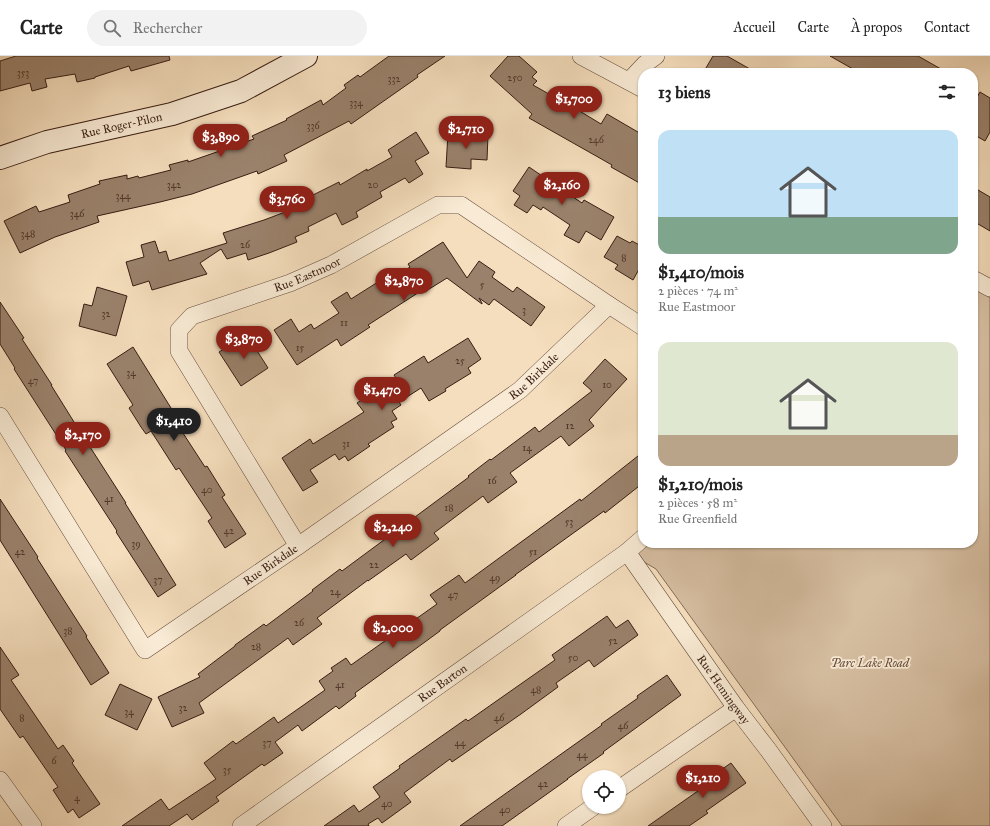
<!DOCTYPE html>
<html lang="fr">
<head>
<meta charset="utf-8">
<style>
  :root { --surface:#fff; --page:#f2f2f2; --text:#222; --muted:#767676; --line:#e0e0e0; --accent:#8f2418 }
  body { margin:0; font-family:"IM FELL Great Primer",serif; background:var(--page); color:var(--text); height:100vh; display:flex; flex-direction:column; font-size:15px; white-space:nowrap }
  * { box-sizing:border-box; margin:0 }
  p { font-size:13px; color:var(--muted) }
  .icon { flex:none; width:22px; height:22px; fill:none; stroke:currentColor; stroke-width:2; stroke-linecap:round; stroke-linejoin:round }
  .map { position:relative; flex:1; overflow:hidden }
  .details { position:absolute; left:638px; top:12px; width:340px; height:480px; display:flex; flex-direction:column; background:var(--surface); border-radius:16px; box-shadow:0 1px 3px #0004 }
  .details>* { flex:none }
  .controls { position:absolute; left:582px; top:714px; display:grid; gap:8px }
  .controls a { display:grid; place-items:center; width:44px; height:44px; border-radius:50%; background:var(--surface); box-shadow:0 1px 3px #0004; font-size:20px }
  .price { position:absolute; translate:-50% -34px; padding:0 9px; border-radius:14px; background:var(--accent); color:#fff; font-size:13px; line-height:26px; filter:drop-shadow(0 1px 2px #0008) }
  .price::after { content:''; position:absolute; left:50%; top:24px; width:12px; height:9px; margin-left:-6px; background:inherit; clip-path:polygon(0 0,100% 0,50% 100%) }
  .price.selected { background:#222; color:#fff }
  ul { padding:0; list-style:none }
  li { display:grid; align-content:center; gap:8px; height:212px; padding:0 20px }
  li span { display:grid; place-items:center; height:124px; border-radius:12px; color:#555 }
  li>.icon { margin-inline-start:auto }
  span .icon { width:72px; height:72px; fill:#fffc; stroke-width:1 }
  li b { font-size:17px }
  h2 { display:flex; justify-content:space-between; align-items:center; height:48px; padding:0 20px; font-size:17px }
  header { display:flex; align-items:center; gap:24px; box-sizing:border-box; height:56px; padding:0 20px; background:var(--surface); border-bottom:1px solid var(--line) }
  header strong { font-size:19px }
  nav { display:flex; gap:22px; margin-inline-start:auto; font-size:14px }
  .search { width:280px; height:36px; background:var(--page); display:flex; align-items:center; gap:10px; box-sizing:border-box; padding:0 14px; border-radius:22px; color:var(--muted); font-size:15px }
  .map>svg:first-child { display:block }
  .green { fill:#d5bda0; stroke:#866d59 }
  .building { fill:#9a816b; stroke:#381d12 }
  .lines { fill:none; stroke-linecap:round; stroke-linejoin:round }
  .street-casing { stroke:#674d3d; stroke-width:18 }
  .secondary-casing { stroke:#381d12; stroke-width:24 }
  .street { stroke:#f8ead4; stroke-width:17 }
  .secondary { stroke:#f8ead4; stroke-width:22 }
  .labels { text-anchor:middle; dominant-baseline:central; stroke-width:3.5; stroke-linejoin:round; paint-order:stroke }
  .number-label { font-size:10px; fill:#503628 }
  .street-label { font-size:12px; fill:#381d12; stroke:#f8ead4 }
  .park-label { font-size:12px; font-style:italic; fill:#674d3d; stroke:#f8ead4 }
</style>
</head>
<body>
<header>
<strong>Carte</strong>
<div class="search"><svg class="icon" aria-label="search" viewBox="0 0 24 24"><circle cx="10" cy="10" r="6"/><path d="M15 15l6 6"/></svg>Rechercher</div>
<nav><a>Accueil</a><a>Carte</a><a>À propos</a><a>Contact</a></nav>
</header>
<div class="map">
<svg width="990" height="770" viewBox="0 0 990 770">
  <rect width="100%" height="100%" fill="#f5debd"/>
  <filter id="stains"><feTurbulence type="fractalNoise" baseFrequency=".005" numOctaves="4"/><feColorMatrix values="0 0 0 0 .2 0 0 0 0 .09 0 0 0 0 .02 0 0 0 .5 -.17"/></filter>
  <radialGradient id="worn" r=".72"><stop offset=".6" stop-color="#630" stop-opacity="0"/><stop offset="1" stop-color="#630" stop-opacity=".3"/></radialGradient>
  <!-- green -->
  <path class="green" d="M973 230 990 242V770H842L656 513 627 496 645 487H973Z"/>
  <!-- building -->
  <path class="building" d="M16 0H169L170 4 131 15 129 10 95 21V22L77 26 75 18 45 23 47 31 32 35 30 27 0 35V5Z
    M389 0H445L417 19 418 21 351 68 349 65 284 99 287 105 258 118 257 115 192 138 160 146 97 160 99 166 55 181 20 197 4 165 36 150 39 156 70 146 68 139 100 128 99 125 127 119V123L138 120 139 122 171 114 169 109 188 104V106L254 83 252 80 287 64 286 63 321 44 323 49 346 32 344 29 358 19 360 21Z
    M508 0H519L537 16 532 21 537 25 533 29 563 46 566 39 582 48 578 54 601 68 607 58 643 79V129L611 111 612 109 529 62 532 58 490 20Z
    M713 0H727L757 17H703Z
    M830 0H918L948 17H860Z
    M980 36 990 42V76L985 85 973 78V48Z
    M416 76 429 97 415 105 423 118 409 127 405 122 380 136 382 141 356 156 358 161 342 169 336 157 308 171 309 175 295 181 297 186 269 197 248 204 246 197 227 203 221 193 200 207 207 218 152 234 149 225 133 230 126 206 144 201 141 189 155 185 159 197 166 195 169 205 227 187 223 177 264 164 309 147 307 142 339 126 340 129 367 113V115L392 101 388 94Z
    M448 77 488 79 487 104 471 103V113L446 111Z
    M529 111 582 147 584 144 614 161 601 184 586 175 579 187 564 179 570 169 543 151 541 154 533 149 527 157 514 149 520 140 513 135Z
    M973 131 990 141V175L973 165Z
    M617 180 630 187 632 185 643 191V206L633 224 615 213 618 209 604 201Z
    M443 186 467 222 479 205 495 216 492 221 513 236 517 231 545 251 531 270 494 243 489 249 479 242 482 247V248L447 222 426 235 424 233 368 269 370 271 341 290 337 283 297 309 274 274 291 263 299 276 311 268 314 273 339 257 331 246 347 236 351 243 378 226 381 230 410 211 408 208Z
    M97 231 127 240 116 280 79 270 84 248 92 250Z
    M0 246 24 282 22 283 52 329H51L74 366 126 447H125L176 529 158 541 116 476 117 475 65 395 66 394 14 313 15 312 0 288Z
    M247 279 268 312 241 330 219 296Z
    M468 282 481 303 468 312 471 317 445 333 446 335 429 345 421 332 399 346 401 349 392 355 397 363 391 366 394 371 368 388 370 390 348 405 345 400 339 404 335 398 310 414 318 426 303 435 282 402 310 383 313 388 364 356 357 347 396 322 394 319 424 300 428 307Z
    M133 291 171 352 168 354 205 411 207 410 225 439 222 441 246 478 225 492 208 465 212 462 179 412 176 414 151 375 146 378 141 371 129 352 133 349 107 308Z
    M605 303 627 323 589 364 594 370 569 390 561 380 510 417 517 426 510 431 488 447 483 440 434 477 439 483 411 504 406 498 368 525V524L317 562 322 568 293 589 288 582 199 647 204 657 172 671 158 641 200 621 198 618 235 590V589L264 568 266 570 313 535 312 534 340 513 342 515 469 421 468 420 490 403 491 404 535 371 539 376 592 335 583 327Z
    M643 396V427L605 457 604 455 515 519H516L440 574V575L355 637 356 640 339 653 336 650 302 675 298 669 275 686 283 697 264 710 262 708 216 741 219 745 192 764 187 758 169 770H122L161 743 169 754 216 723 204 707 233 685 236 688 274 661 278 667 325 634 319 625 333 615 331 612 346 602 351 609 437 548 430 539 459 519 465 527 580 443 581 445Z
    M0 443 38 501 37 502 87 580 86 581 109 617 91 629 0 484Z
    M607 560 616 572 628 564 638 579 594 611 589 604 556 627 558 631 521 658 452 706 450 703 404 737 411 746 382 767 378 762 368 768 369 770H324L354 749 359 756 380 741 373 731 400 712 399 710 466 663 468 665 555 604 552 599Z
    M0 591 19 619 11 624 58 693 63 689 74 705 72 707 100 748 79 762 73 753 68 757 53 734 58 731 23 680 20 682 0 653Z
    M667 619 681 639 603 696 604 697 567 723H568L502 770H460L602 669 601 668 638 642 637 640Z
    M120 628 152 643 137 674 105 659Z
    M731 707 746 727 706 755 708 757 689 770H648L705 730 702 727Z"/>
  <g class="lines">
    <!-- street casing -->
    <g class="street-casing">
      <g id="street">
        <path d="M581 0 643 33"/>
        <path d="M629 25 645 8 656 0"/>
        <path d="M973 223 990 232"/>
        <path id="s1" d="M0 360 145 594 298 490 520 334 609 249"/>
        <path id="s2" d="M298 490 179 295V274L192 260 290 227 331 209 438 149H461L609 249 643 271"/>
        <path id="s3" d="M627 496 736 652 769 695 823 770"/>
        <path d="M0 724 33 770"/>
        <path d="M619 733 736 652"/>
        <path id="s4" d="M241 770 627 496 643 482"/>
        <path d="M566 770 593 751"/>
      </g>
    </g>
    <!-- secondary casing -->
    <g class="secondary-casing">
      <g id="secondary">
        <path id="s5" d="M0 102 47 86 172 58 241 35 306 0"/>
      </g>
    </g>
    <!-- street -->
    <use href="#street" class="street"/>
    <!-- secondary -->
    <use href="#secondary" class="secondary"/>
  </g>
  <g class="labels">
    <!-- number labels -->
    <g class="number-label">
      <text x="23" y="17">353</text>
      <text x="515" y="22">250</text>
      <text x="394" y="23">332</text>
      <text x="356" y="47">334</text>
      <text x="313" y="70">336</text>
      <text x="596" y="84">246</text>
      <text x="174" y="129">342</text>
      <text x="373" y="129">20</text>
      <text x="123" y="140">344</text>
      <text x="77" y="158">346</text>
      <text x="28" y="178">348</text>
      <text x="245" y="189">26</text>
      <text x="624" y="202">8</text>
      <text x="482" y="229">5</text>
      <text x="524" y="254">3</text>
      <text x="106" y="258">32</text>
      <text x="344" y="267">11</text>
      <text x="300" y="292">15</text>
      <text x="460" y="305">25</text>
      <text x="131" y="317">34</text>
      <text x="33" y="325">47</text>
      <text x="607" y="329">10</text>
      <text x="570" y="370">12</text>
      <text x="346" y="388">31</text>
      <text x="527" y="392">14</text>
      <text x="492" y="425">16</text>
      <text x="207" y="434">40</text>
      <text x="109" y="443">41</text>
      <text x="449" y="452">18</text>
      <text x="569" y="466">53</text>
      <text x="229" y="475">42</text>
      <text x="136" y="488">39</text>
      <text x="20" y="496">42</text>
      <text x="533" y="496">51</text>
      <text x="374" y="509">22</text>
      <text x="495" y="522">49</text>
      <text x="158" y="524">37</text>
      <text x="335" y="536">24</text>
      <text x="453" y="539">47</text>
      <text x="299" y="567">26</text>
      <text x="68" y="575">38</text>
      <text x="613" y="585">52</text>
      <text x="256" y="591">28</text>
      <text x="573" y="602">50</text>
      <text x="340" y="629">41</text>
      <text x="536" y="634">48</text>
      <text x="183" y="652">32</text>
      <text x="129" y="656">34</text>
      <text x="22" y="662">8</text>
      <text x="499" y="662">46</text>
      <text x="623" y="670">46</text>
      <text x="267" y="687">37</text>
      <text x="460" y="687">44</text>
      <text x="582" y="699">44</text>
      <text x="54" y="705">6</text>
      <text x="227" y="714">35</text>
      <text x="543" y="728">42</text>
      <text x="77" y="742">4</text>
      <text x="387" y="748">40</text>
      <text x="505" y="754">40</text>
    </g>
    <!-- street labels -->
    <g class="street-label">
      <text stroke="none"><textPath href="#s5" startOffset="126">Rue Roger-Pilon</textPath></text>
      <text stroke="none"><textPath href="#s2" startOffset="391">Rue Eastmoor</textPath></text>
      <text stroke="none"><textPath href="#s1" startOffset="751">Rue Birkdale</textPath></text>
      <text stroke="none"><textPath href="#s1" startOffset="427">Rue Birkdale</textPath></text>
      <text stroke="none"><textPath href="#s4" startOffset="247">Rue Barton</textPath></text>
      <text stroke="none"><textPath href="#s3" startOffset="168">Rue Hemingway</textPath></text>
    </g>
    <!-- park labels -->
    <g class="park-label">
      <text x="870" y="607">Parc Lake Road</text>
    </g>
  </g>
  <rect width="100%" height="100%" filter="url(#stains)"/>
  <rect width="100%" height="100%" fill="url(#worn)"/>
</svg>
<div class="controls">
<a><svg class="icon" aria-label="locate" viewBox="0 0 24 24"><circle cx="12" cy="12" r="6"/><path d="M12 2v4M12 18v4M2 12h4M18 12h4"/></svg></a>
</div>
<b class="price" style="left:574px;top:64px">$1,700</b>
<b class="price" style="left:466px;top:94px">$2,710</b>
<b class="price" style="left:221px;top:102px">$3,890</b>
<b class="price" style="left:562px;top:150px">$2,160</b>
<b class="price" style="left:287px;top:164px">$3,760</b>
<b class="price" style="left:404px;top:246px">$2,870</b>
<b class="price" style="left:244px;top:304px">$3,870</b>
<b class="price" style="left:382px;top:355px">$1,470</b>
<b class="price selected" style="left:174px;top:386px">$1,410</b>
<b class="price" style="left:83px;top:400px">$2,170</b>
<b class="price" style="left:393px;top:492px">$2,240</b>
<b class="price" style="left:393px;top:593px">$2,000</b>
<b class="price" style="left:703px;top:743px">$1,210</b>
<section class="details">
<h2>13 biens<svg class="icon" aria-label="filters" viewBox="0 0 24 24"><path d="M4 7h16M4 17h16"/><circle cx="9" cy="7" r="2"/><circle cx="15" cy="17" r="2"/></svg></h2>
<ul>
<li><span style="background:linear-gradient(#bfe0f5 70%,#7fa58c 0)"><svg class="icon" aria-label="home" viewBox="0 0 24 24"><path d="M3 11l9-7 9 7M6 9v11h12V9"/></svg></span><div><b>$1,410/mois</b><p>2 pièces · 74 m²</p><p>Rue Eastmoor</p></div></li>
<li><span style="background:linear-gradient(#dfe7d0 75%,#b9a48a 0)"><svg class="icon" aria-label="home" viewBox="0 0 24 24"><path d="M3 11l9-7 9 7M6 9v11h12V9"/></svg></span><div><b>$1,210/mois</b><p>2 pièces · 58 m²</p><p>Rue Greenfield</p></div></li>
</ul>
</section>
</div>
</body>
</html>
